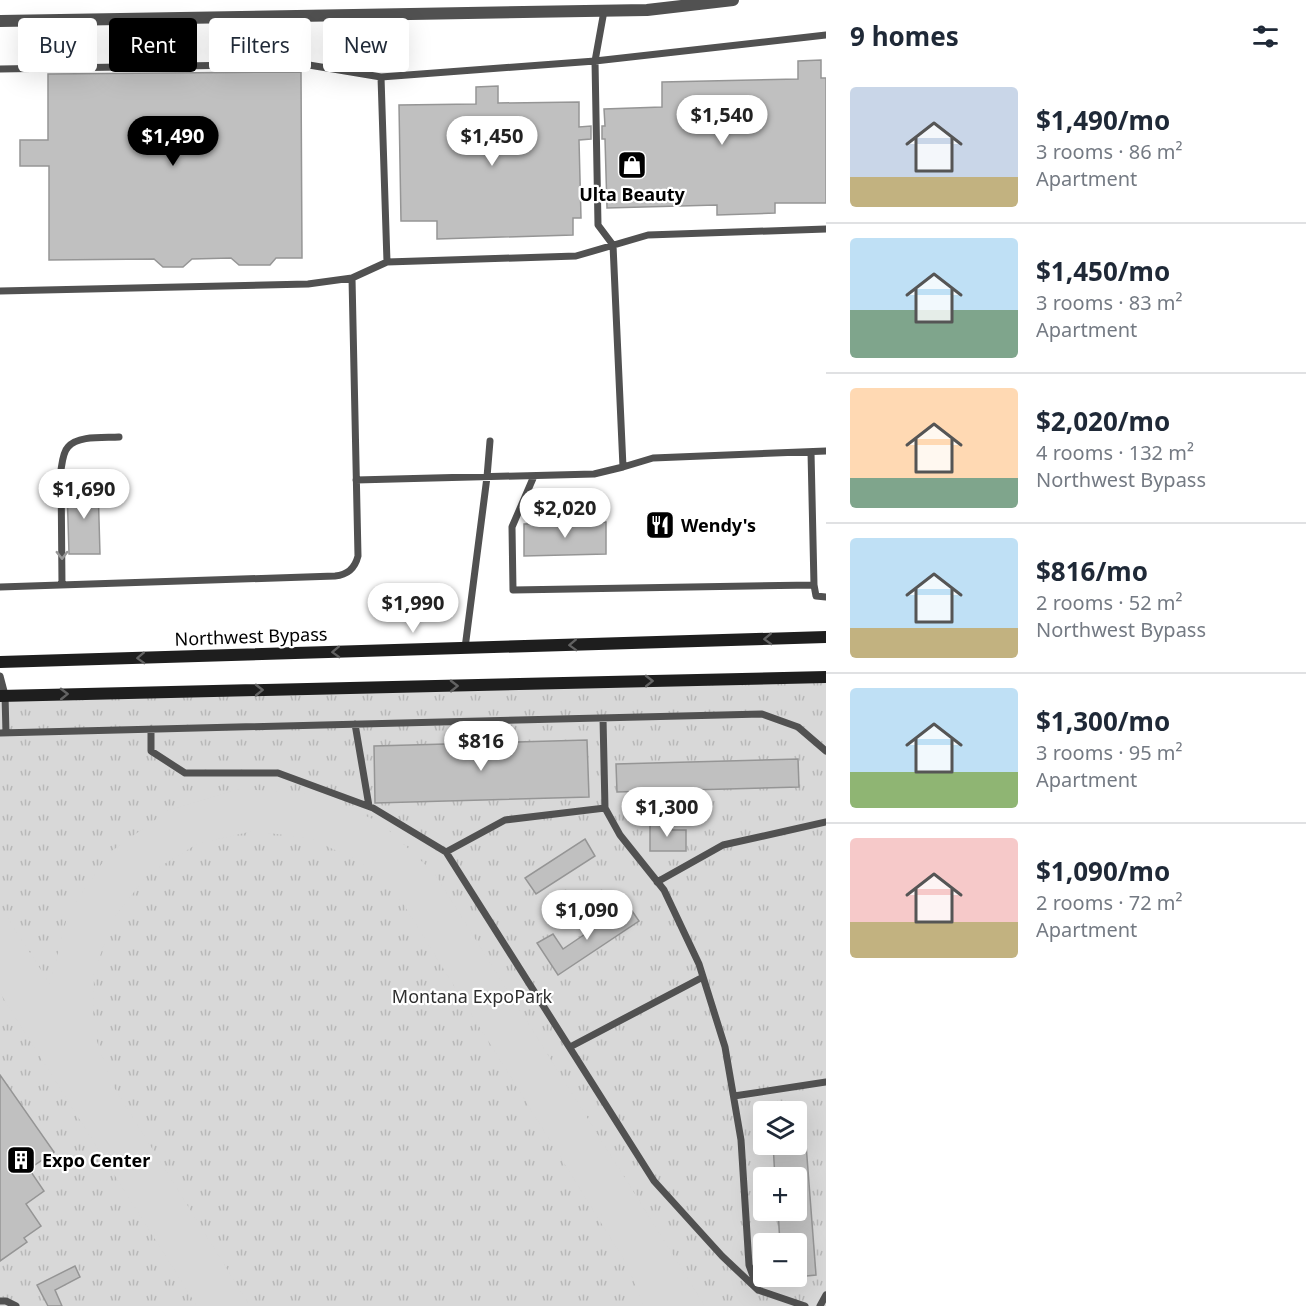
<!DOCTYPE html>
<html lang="en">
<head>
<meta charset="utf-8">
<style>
  :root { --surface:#fff; --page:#f6f6f7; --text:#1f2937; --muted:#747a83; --line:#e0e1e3; --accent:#000 }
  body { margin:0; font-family:"Noto Sans",sans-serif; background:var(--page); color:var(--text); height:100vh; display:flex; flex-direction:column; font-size:22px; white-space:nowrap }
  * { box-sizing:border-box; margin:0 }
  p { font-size:20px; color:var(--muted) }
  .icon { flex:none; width:33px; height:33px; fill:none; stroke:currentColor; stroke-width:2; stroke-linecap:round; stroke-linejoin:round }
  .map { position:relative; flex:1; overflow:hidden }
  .drawer { display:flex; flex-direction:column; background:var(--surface); width:480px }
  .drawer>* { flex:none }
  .banner { position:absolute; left:18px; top:18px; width:570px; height:54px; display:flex; gap:12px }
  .controls { position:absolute; left:753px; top:1101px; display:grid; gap:12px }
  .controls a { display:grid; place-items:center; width:54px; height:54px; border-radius:6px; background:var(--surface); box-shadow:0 6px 24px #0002; font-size:30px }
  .price { position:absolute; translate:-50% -51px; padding:0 14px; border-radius:21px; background:#fff; color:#222; font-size:20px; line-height:39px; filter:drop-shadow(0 2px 3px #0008) }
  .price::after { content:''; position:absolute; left:50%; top:36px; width:18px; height:14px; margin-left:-9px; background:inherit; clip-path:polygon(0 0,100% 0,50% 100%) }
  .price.on { background:var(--accent); color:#fff }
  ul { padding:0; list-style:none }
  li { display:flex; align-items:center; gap:18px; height:150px; padding:0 24px }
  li+li { border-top:2px solid var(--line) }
  li span { display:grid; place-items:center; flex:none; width:168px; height:120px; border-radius:6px; color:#555 }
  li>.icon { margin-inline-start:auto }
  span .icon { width:72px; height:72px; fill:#fffc; stroke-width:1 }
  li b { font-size:26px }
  h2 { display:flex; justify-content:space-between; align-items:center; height:72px; padding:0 24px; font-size:26px }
  .tag { padding:0 21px; border-radius:6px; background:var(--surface); box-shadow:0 6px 24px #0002; font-size:21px; line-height:54px }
  .tag.on { background:var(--accent); color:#fff }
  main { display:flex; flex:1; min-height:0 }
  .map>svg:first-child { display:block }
  .grass { fill:url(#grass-tufts); fill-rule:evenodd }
  .pitch { fill:#d8d8d8 }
  .building { fill:#c0c0c0; stroke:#959595; stroke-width:1.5 }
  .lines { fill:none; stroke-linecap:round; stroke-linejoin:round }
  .lane { stroke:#515151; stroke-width:7 }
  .street { stroke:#515151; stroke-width:12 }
  .secondary { stroke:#1e1e1e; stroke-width:12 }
  .oneway { stroke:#979797 }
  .oneway2 { stroke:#626262 }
  .labels { text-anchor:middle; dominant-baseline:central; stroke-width:4.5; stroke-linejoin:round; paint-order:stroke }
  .poi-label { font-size:18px; font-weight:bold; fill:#000; stroke:#fff; text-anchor:start }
  .street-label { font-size:18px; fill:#000; stroke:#fff }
  .park-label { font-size:18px; fill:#2f2f2f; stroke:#fff }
</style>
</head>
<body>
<main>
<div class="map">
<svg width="826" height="1306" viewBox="0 0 826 1306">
  <defs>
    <pattern id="grass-tufts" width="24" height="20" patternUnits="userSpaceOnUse" patternTransform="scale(1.5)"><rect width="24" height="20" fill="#d8d8d8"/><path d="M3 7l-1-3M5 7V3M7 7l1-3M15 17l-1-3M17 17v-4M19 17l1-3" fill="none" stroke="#b8b8b8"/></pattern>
  </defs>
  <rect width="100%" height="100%" fill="#fff"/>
  <!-- grass -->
  <path class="grass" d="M826 677V1306H0V696ZM764 1112H796V1144H764ZM764 1178H796V1210H764ZM764 1244H796V1276H764Z"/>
  <!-- pitch -->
  <path class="pitch" d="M239 789 313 794 380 822 434 873 705 1306H644L626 1263 402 902 361 862 309 838 253 831 197 844 148 874 113 919 94 973 93 1030 112 1084 250 1306H197L0 993V906L50 984 68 914 109 853 169 810Z"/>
  <!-- building -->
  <path class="building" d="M821 60V78H826V203H775V213L717 215V205L607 208 605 139H602V126H605L604 109 662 107V82L798 79V61Z
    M301 72 302 258H276L270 265H239L231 258 192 259 183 267H163L154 259 49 260V166H20V140H48V74Z
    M498 86V103L579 102V127L591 126V139L579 140 581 218H573V235L437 239V221H401L399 105 476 104V87Z
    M98 485 100 554H69L67 486Z
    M606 522V554L524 556V524Z
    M587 740 589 797 375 803 374 746Z
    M798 759 799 787 617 792 616 764Z
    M650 824H672V830H686V851H650Z
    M585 839 595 856 536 894 525 878Z
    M628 905 639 921 558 975 537 943 553 934 563 949Z
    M0 1075 54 1152 29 1169 44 1191 26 1204 41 1226 24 1238 27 1242 0 1261Z
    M773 1144H806L816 1275 796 1277V1244H780L778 1210H796V1178H775Z
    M75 1266 80 1277 55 1290 62 1306H48L37 1285Z"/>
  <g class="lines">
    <!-- lane -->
    <path class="lane" d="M0 69 303 64 381 77 387 262
      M381 77 595 61 826 35
      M0 291 308 284 352 278 387 262 576 256 648 235 826 229
      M623 467 653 458 826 451
      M534 476 512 527 513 590 814 585 811 452
      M356 480 594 474 623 467 613 245 598 225 595 61 604 11
      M62 585 61 470C62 463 63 452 68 447 78 435 105 438 119 437
      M814 585 816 596 826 597
      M0 587 335 576C348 575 355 568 358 556L352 278
      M465 648 487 477 490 441
      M0 676 5 695 6 733
      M603 718 605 808 620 835 664 890 699 964 725 1047 741 1140 749 1265 758 1290 805 1306
      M355 724 369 806
      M151 729V751L185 773H278L373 808 446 852 654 1181 722 1256 758 1290
      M0 733 762 714 798 727 826 751
      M446 852 505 820 605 808
      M657 882 723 845 826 822
      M570 1047 703 977
      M734 1096 826 1082
      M0 1301H6L16 1306
      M820 1306 826 1295"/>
    <!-- street -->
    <path class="street" d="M0 21 647 10 733 0"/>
    <!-- secondary -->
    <path class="secondary" d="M0 662 826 637
      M0 696 826 677"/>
  </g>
  <!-- one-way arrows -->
  <defs><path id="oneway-chevron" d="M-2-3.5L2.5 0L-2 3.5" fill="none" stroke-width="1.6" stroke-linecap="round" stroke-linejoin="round" transform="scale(1.5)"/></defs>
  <use class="oneway" href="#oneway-chevron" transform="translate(62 555) rotate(89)"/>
  <g class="oneway2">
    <use href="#oneway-chevron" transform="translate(768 639) rotate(178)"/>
    <use href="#oneway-chevron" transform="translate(573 645) rotate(178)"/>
    <use href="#oneway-chevron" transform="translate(336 652) rotate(178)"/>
    <use href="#oneway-chevron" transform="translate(141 658) rotate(178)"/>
    <use href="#oneway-chevron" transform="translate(649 681) rotate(-1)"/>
    <use href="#oneway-chevron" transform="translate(454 686) rotate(-1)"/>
    <use href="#oneway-chevron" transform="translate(259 690) rotate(-1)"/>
    <use href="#oneway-chevron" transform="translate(64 694) rotate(-1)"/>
  </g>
  <!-- icons -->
  <defs>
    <g id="shop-square" transform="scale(1.5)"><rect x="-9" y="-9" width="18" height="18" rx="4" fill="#000" stroke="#fff"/><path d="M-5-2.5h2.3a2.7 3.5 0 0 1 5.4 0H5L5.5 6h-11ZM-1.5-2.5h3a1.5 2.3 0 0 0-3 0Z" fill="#fff"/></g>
    <g id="restaurant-square" transform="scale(1.5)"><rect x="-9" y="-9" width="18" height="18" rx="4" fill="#000" stroke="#fff"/><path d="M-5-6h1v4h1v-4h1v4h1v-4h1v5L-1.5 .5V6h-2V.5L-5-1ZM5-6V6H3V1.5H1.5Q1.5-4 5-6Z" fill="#fff"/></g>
    <g id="building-square" transform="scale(1.5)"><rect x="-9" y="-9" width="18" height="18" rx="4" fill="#000" stroke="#fff"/><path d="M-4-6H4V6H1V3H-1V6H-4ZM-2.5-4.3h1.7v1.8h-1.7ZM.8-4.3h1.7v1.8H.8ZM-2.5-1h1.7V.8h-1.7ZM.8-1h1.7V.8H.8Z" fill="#fff"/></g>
  </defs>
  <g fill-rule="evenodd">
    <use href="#shop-square" x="632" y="165"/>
    <use href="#restaurant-square" x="660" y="525"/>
    <use href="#building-square" x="21" y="1160"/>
  </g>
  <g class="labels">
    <!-- poi labels -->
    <g class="poi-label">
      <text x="632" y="194" text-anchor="middle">Ulta Beauty</text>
      <text x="681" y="525">Wendy's</text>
      <text x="42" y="1160">Expo Center</text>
    </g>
    <!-- street labels -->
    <g class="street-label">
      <text transform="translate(251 636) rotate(-2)">Northwest Bypass</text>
    </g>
    <!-- park labels -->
    <g class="park-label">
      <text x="472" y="996">Montana ExpoPark</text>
    </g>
  </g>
</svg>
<div class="controls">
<a><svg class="icon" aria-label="layers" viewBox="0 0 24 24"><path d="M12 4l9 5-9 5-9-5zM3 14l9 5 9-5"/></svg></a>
<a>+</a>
<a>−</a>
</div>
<b class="price" style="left:722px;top:146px">$1,540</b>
<b class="price on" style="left:173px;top:167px">$1,490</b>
<b class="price" style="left:492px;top:167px">$1,450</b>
<b class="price" style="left:84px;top:520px">$1,690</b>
<b class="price" style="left:565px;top:539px">$2,020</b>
<b class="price" style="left:413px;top:634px">$1,990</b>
<b class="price" style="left:481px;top:772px">$816</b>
<b class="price" style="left:667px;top:838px">$1,300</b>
<b class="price" style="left:587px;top:941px">$1,090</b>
<div class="banner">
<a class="tag">Buy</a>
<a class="tag on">Rent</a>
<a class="tag">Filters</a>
<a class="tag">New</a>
</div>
</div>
<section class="drawer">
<h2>9 homes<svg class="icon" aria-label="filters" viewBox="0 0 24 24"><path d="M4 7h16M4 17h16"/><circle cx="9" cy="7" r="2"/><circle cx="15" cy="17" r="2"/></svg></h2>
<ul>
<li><span style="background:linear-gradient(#c9d6e8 75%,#c2b280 0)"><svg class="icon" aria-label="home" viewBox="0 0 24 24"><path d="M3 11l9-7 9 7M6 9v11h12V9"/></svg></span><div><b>$1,490/mo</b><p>3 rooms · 86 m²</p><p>Apartment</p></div></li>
<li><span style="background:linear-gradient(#bfe0f5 60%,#7fa58c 0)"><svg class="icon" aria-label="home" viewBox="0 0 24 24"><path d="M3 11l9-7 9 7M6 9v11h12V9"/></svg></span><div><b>$1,450/mo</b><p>3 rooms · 83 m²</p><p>Apartment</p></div></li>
<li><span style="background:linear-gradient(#ffd9b3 75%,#7fa58c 0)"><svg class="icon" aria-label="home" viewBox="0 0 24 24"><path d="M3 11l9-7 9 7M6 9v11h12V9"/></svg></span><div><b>$2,020/mo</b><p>4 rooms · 132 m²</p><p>Northwest Bypass</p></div></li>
<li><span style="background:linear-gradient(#bfe0f5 75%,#c2b280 0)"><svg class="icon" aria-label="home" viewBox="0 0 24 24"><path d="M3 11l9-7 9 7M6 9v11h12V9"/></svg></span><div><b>$816/mo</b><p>2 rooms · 52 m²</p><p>Northwest Bypass</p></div></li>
<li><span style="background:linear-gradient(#bfe0f5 70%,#8fb573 0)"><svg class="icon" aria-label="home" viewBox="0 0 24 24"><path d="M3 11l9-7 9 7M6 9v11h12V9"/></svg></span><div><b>$1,300/mo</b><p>3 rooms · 95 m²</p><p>Apartment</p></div></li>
<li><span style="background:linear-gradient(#f6c9c9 70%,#c2b280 0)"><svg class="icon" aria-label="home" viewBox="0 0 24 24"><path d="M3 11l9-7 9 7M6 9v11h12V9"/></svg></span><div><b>$1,090/mo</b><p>2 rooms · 72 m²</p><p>Apartment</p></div></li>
</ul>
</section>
</main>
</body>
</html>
